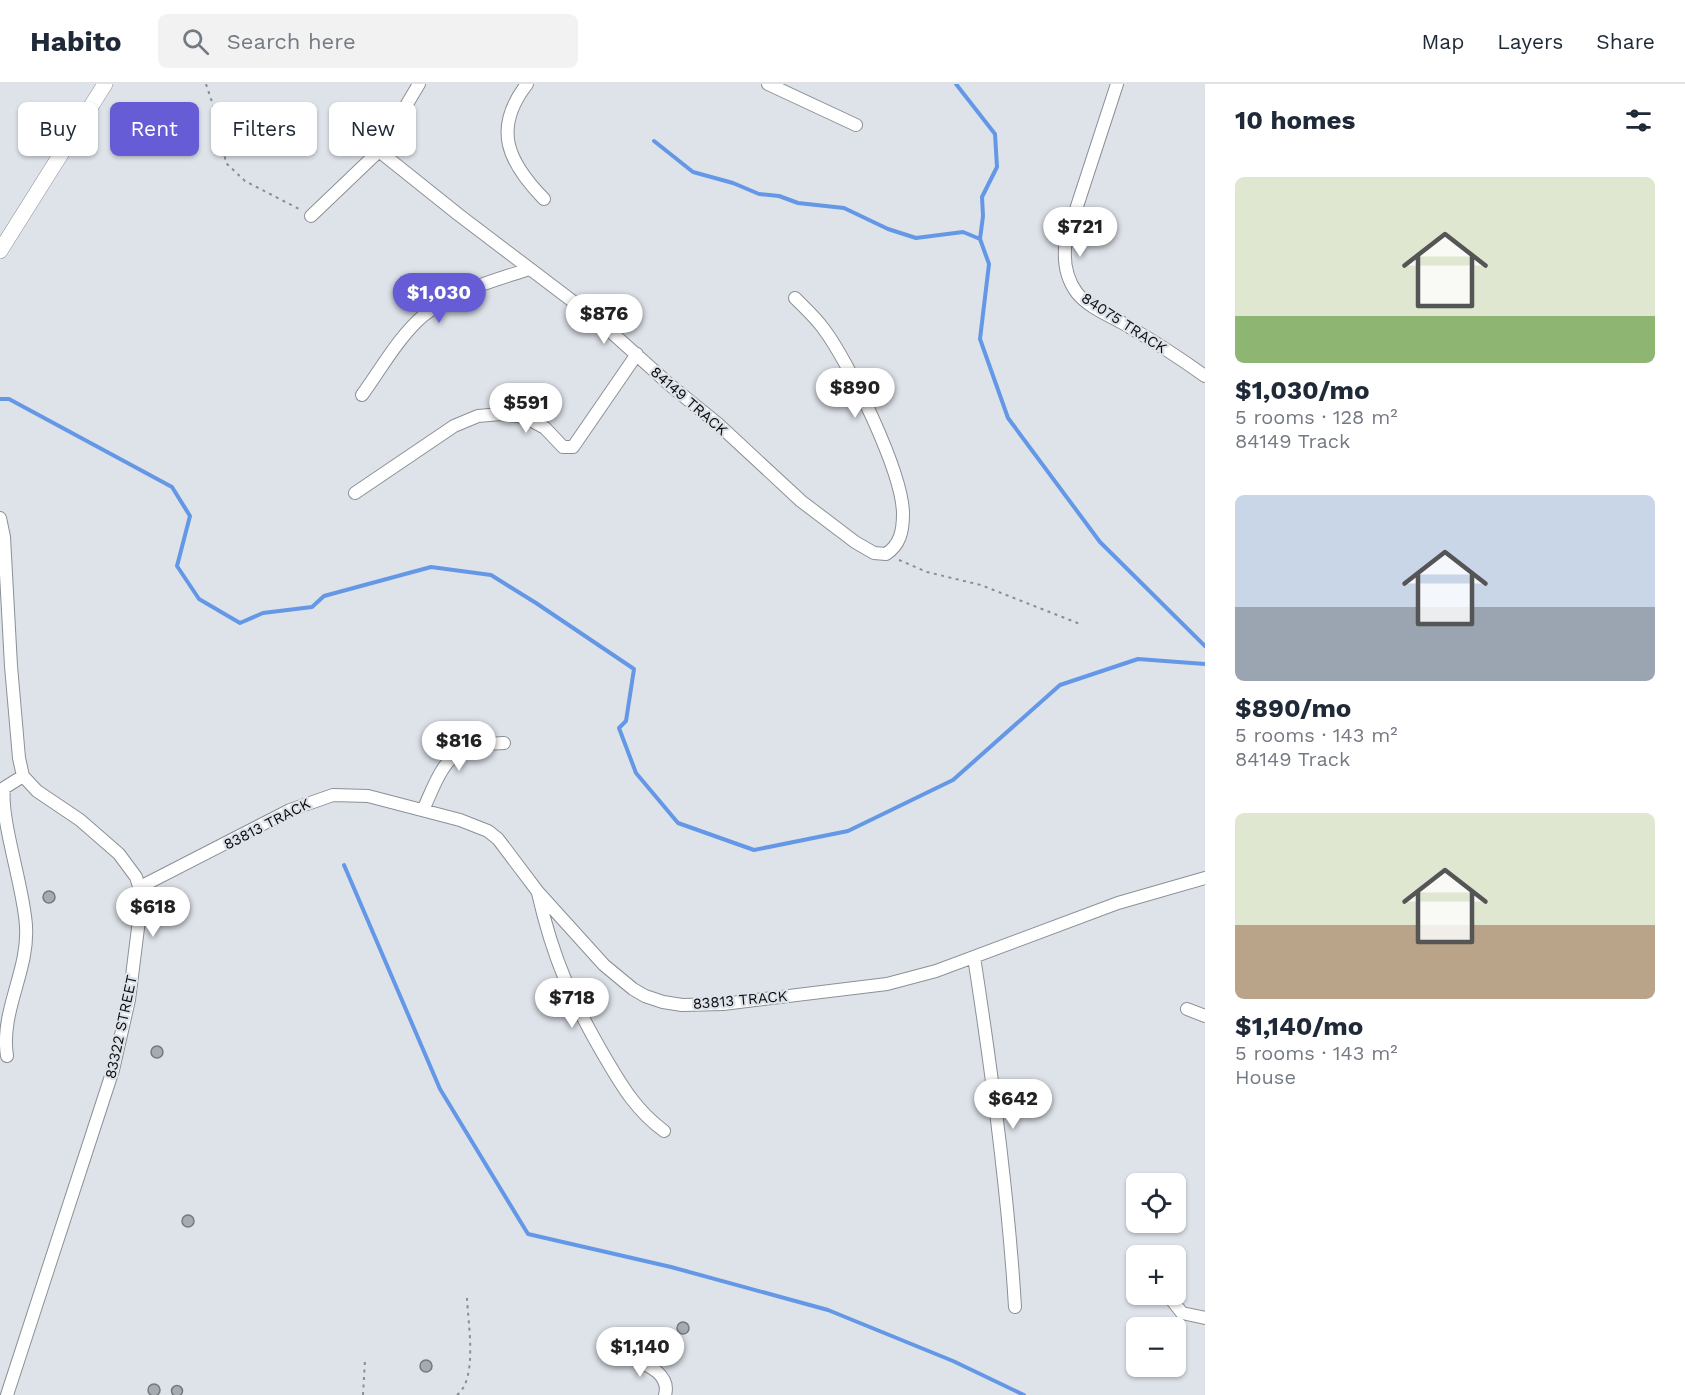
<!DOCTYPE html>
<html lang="en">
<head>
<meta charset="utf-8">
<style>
  :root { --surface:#fff; --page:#f2f2f3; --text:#1f2937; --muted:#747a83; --line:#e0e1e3; --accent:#665dd6 }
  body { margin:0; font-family:"Work Sans",sans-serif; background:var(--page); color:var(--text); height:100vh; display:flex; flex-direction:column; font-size:22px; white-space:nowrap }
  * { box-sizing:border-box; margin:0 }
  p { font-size:20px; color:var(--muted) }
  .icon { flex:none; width:33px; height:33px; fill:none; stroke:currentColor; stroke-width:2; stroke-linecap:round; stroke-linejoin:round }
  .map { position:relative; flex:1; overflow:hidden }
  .panel { display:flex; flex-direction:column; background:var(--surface); width:480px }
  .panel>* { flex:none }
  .top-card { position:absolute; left:18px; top:18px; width:570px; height:54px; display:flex; gap:12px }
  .tools { position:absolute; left:1126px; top:1089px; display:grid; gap:12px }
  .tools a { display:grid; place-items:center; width:60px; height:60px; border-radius:9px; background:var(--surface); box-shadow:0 2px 4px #0004; font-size:30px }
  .price { position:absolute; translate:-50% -51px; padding:0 14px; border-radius:21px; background:#fff; color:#222; font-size:20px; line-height:39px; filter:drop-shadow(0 2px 3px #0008) }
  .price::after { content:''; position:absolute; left:50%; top:36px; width:18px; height:14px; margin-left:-9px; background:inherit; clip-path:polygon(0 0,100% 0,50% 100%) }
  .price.selected { background:var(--accent); color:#fff }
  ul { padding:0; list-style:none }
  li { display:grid; align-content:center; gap:12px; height:318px; padding:0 30px }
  li span { display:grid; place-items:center; height:186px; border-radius:9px; color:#555 }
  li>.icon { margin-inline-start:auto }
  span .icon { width:108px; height:108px; fill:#fffc; stroke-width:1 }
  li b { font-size:26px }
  h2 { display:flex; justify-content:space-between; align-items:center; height:72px; padding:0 30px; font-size:26px }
  .tag { padding:0 21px; border-radius:9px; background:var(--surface); box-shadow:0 2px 4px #0004; font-size:21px; line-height:54px }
  .tag.selected { background:var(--accent); color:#fff }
  header { display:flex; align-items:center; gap:36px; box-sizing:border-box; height:84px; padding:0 30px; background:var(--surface); border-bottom:2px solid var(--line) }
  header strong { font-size:28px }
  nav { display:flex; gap:33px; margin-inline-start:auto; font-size:21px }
  .search { width:420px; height:54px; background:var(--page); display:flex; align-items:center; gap:15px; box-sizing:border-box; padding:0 21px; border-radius:9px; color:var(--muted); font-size:22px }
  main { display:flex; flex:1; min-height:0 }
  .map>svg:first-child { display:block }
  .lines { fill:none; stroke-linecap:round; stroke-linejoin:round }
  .stream { stroke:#6498e6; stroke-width:4 }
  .building { fill:#a6aab1; stroke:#75797f; stroke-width:1.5 }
  .minor-casing { stroke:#8c9096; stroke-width:14 }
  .tertiary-casing { stroke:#8c9096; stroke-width:16 }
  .path { stroke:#8a8d92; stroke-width:2; stroke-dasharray:3 4.5; stroke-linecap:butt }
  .minor { stroke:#fff; stroke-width:12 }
  .tertiary { stroke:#fff; stroke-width:15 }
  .labels { text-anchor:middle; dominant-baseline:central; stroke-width:4.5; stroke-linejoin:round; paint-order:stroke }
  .street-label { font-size:15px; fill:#0a0c0e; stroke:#dee3ea }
</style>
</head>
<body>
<header>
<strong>Habito</strong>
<div class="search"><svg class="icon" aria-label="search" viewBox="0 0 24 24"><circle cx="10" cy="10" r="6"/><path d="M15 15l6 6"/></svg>Search here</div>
<nav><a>Map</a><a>Layers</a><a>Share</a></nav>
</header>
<main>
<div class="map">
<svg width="1205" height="1311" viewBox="0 0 1205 1311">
  <rect width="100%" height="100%" fill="#dee3ea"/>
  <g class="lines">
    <!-- stream -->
    <path class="stream" d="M956 0 995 50 997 83 982 113 983 132 980 155 989 180 980 255 1008 334 1100 458 1205 562
      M654 57 693 88 733 99 759 110 779 112 798 119 844 124 888 145 916 154 963 148 980 155
      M0 315H9L172 403 190 432 177 482 199 515 240 539 263 529 312 523 324 512 431 483 491 491 536 519 634 585 626 637 619 644 636 689 678 739 754 766 848 747 953 696 1060 601 1138 575 1205 580
      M344 781 440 1005 528 1150 671 1183 828 1226 953 1277 1024 1311"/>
  </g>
  <!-- building -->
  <path class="building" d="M43 813a6 6 0 1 1 12 0a6 6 0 1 1-12 0Z
    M151 968a6 6 0 1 1 12 0a6 6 0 1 1-12 0Z
    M182 1137a6 6 0 1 1 12 0a6 6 0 1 1-12 0Z
    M677 1244a6 6 0 1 1 12 0a6 6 0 1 1-12 0Z
    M669 1258a6 6 0 1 1 12 0a6 6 0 1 1-12 0Z
    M420 1282a6 6 0 1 1 12 0a6 6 0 1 1-12 0Z
    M148 1306a6 6 0 1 1 12 0a6 6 0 1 1-12 0Z
    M171.5 1307a5.5 5.5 0 1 1 11 0a5.5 5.5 0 1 1-11 0Z"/>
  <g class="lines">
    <!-- minor casing -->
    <g class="minor-casing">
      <path id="minor" d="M527 0C492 45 508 78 544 115
        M768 0 856 41
        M1117 0 1066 156C1063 175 1065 193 1077 209 1090 225 1114 233 1131 244 1157 259 1181 275 1205 292
        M379 67 419 0
        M311 132 379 67 459 131 600 238 670 301 718 340 801 417 855 458 874 469 886 470C900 461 903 447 903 430 903 389 849 278 823 244 815 233 805 224 795 214
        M362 311C381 285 399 252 424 231 454 207 493 197 529 185
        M355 409 454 342 478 332 501 330 525 333 545 344 563 363H573L637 270
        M0 434 4 453 11 582 19 674 23 692 37 707 80 736 119 770 136 793 142 812 129 916 113 986 7 1311
        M423 726C433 705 442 674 466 664 477 659 492 660 504 659
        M140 803 290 726 333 711 368 712 460 736 488 747 498 755 538 808 604 881 633 905 645 912 663 918 682 921 723 920 887 900 936 887 1118 819 1205 794
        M538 809C553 875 572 917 606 975 623 1004 637 1027 664 1047
        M974 873C992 989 1008 1106 1015 1223
        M1187 925 1205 932
        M7 972C0 927 29 887 26 842 24 804 0 736 4 704L23 692
        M1167 1210 1182 1229 1205 1234
        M629 1273C645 1280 671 1289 665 1311"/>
    </g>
    <!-- tertiary casing -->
    <g class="tertiary-casing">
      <path id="tertiary" d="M0 167 105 0"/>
    </g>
    <!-- path -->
    <path class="path" d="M206 0 216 30 226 79 245 97 301 126
      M899 476 927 488 981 501 1080 540
      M363 1311 365 1276
      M457 1311C478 1295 468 1239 467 1214"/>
    <!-- minor -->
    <use href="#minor" class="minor"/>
    <!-- tertiary -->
    <use href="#tertiary" class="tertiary"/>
  </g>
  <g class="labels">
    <!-- street labels -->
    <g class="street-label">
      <text transform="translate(1124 239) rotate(33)">84075 TRACK</text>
      <text transform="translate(689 317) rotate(41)">84149 TRACK</text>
      <text transform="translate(267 740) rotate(-27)">83813 TRACK</text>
      <text transform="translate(740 916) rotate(-5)">83813 TRACK</text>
      <text transform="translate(121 943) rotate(-78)">83322 STREET</text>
    </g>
  </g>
</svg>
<div class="tools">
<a><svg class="icon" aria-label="locate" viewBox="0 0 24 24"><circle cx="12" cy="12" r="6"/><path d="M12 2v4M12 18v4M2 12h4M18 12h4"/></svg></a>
<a>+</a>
<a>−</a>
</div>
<b class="price" style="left:1080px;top:174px">$721</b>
<b class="price selected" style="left:439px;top:240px">$1,030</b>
<b class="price" style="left:604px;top:261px">$876</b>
<b class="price" style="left:855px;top:335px">$890</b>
<b class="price" style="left:526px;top:350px">$591</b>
<b class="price" style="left:459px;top:688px">$816</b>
<b class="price" style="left:153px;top:854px">$618</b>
<b class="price" style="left:572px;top:945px">$718</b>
<b class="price" style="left:1013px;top:1046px">$642</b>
<b class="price" style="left:640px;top:1294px">$1,140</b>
<div class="top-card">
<a class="tag">Buy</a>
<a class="tag selected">Rent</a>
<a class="tag">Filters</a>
<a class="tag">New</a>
</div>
</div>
<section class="panel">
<h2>10 homes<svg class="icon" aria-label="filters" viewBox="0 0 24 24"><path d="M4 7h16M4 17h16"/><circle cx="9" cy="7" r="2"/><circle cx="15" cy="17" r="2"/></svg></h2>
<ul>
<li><span style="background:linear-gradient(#dfe7d0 75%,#8fb573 0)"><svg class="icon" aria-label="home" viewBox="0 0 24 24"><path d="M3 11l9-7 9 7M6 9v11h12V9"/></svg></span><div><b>$1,030/mo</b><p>5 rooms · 128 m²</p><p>84149 Track</p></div></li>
<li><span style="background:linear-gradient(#c9d6e8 60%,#9aa5b1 0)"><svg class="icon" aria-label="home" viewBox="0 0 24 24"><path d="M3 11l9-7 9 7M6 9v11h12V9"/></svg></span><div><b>$890/mo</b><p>5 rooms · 143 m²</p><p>84149 Track</p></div></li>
<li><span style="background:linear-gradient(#dfe7d0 60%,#b9a48a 0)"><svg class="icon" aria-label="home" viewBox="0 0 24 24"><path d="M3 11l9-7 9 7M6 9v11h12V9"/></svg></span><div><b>$1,140/mo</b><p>5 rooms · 143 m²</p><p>House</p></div></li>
</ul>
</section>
</main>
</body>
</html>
